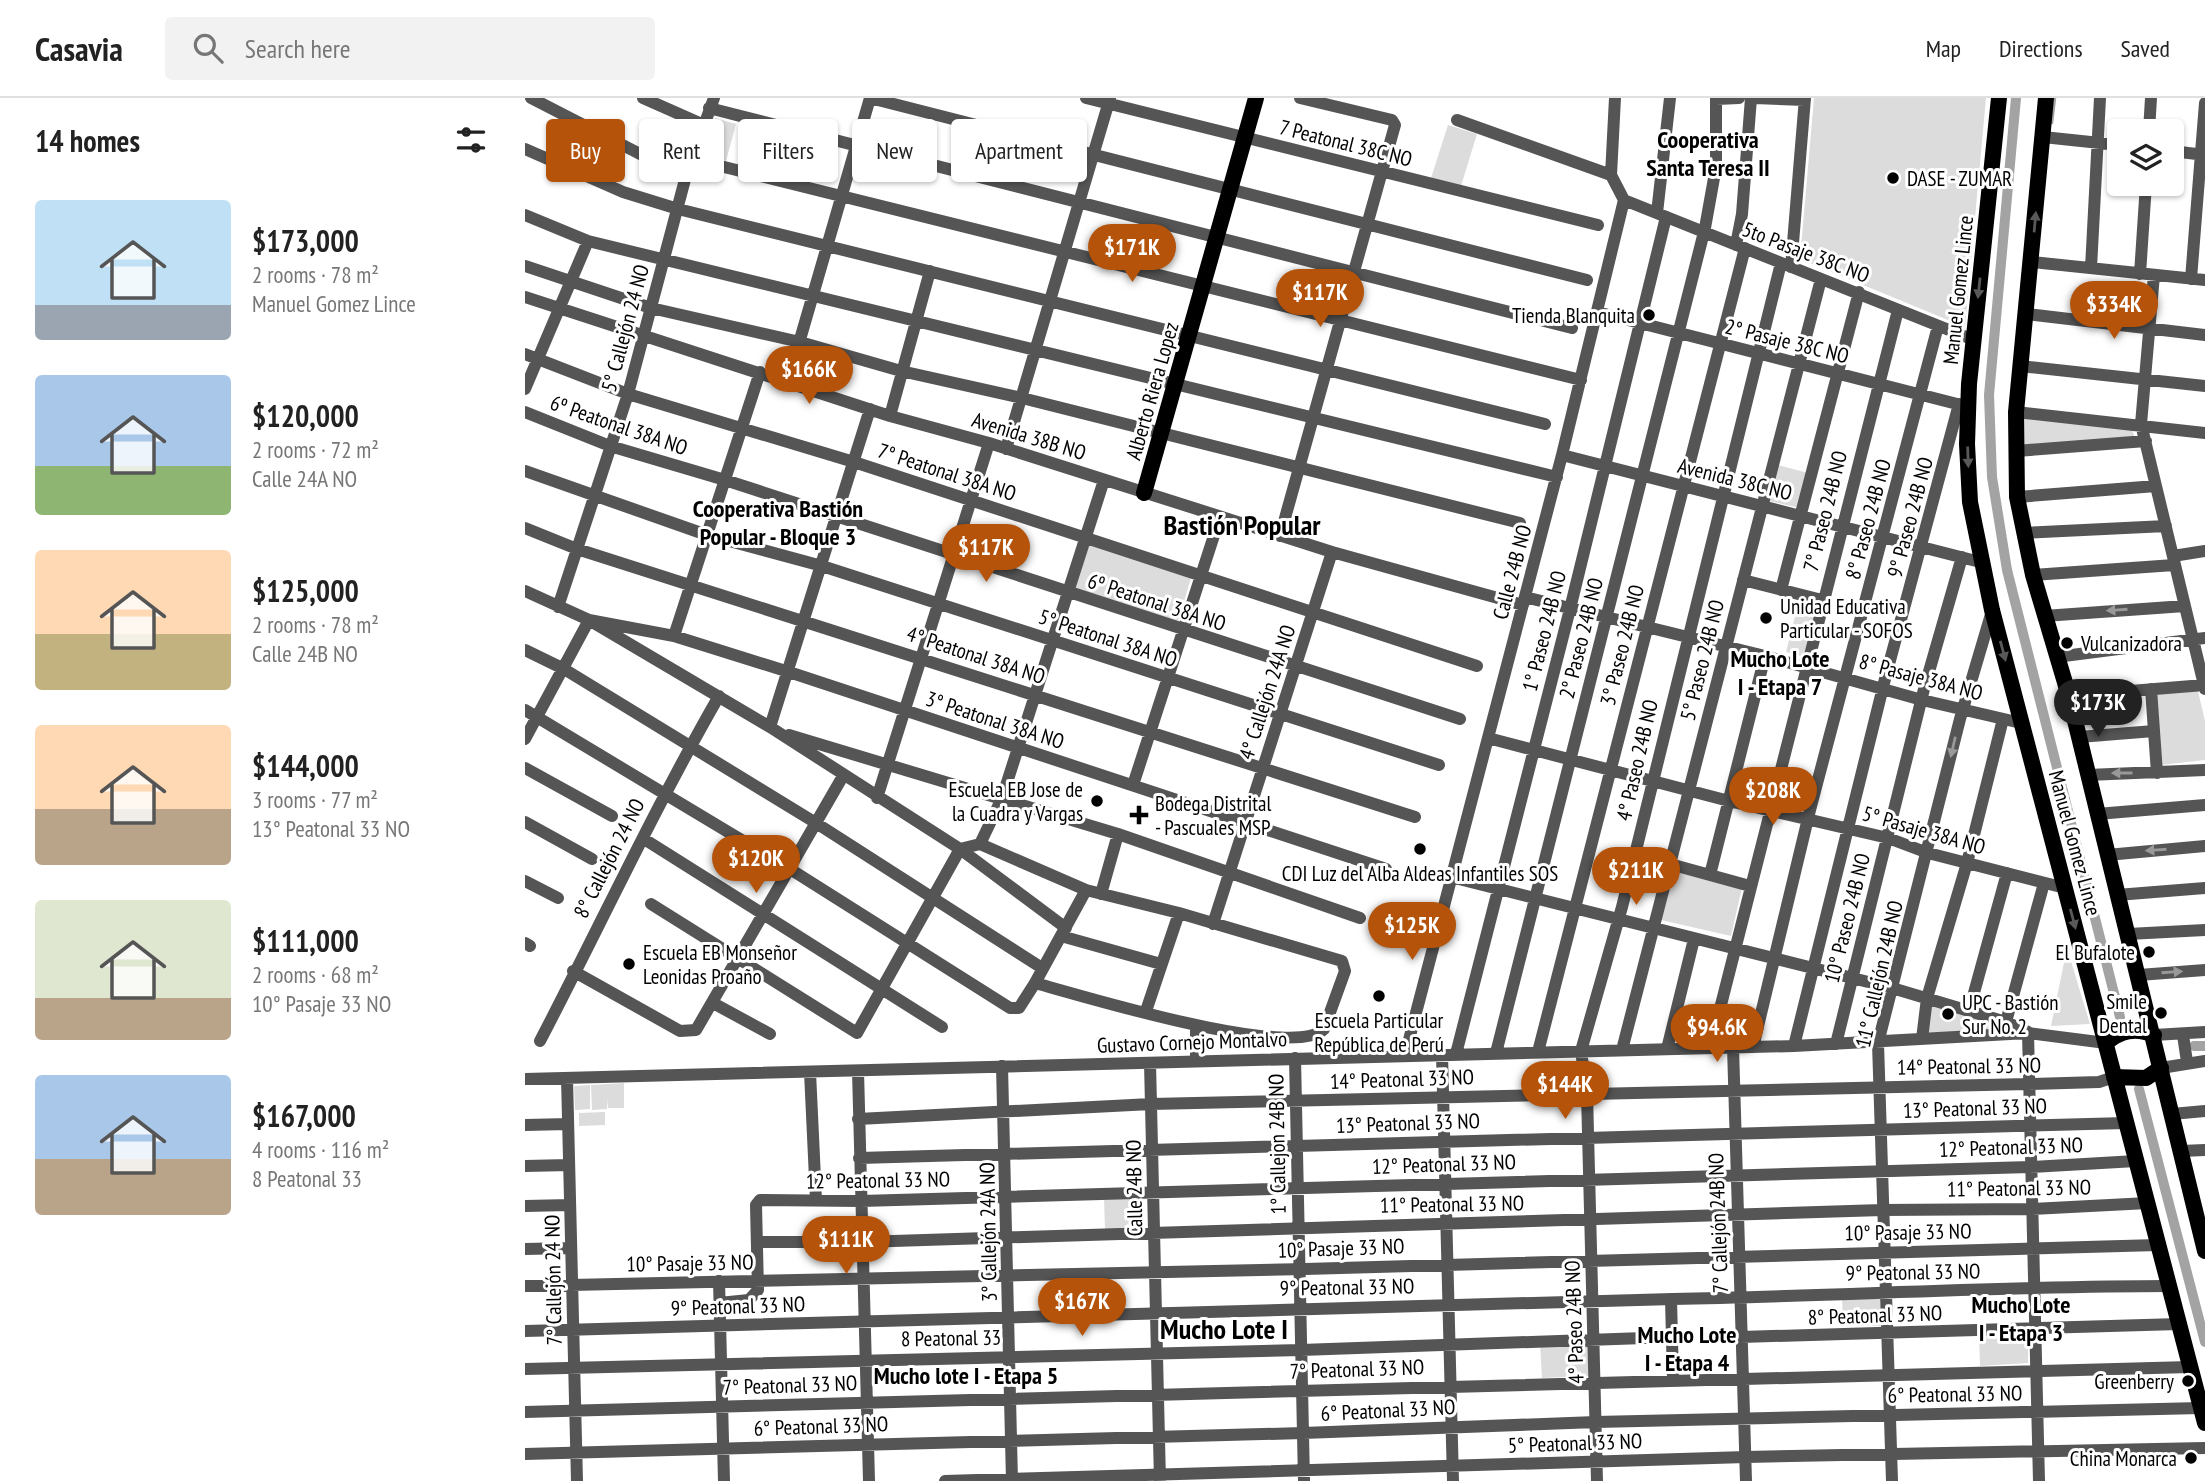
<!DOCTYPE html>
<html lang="en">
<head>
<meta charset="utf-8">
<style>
  :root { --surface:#fff; --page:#f2f2f2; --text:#222; --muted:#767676; --line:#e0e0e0; --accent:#b45309 }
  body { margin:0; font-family:"PT Sans Narrow",sans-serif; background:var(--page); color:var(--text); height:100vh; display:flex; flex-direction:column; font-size:26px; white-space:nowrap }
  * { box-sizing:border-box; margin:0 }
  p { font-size:23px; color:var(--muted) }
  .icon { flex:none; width:38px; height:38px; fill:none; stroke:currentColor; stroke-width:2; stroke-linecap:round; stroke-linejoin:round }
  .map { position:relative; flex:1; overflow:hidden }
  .drawer { display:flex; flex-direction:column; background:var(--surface); width:525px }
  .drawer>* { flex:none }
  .top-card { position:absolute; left:21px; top:21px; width:665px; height:63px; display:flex; gap:14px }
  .tools { position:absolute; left:1582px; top:21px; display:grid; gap:14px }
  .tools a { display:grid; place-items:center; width:77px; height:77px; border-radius:7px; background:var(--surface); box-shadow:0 2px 5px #0004; font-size:35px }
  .price { position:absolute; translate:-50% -60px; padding:0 16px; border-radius:24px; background:var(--accent); color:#fff; font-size:23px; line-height:46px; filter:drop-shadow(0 2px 4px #0008) }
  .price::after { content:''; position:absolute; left:50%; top:42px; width:21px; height:16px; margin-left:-10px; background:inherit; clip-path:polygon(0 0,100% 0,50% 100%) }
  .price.current { background:#222; color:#fff }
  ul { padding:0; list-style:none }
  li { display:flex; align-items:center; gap:21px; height:175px; padding:0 35px }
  li span { display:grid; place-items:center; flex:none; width:196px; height:140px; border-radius:7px; color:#555 }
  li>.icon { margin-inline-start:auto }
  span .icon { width:84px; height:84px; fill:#fffc; stroke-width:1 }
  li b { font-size:30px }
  h2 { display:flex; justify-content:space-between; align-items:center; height:84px; padding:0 35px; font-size:30px }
  .tag { padding:0 24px; border-radius:7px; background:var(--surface); box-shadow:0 2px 5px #0004; font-size:24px; line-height:63px }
  .tag.current { background:var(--accent); color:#fff }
  header { display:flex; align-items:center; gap:42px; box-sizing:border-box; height:98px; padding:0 35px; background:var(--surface); border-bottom:2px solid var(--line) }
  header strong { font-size:33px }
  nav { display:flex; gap:38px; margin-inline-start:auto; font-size:24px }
  .search { width:490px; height:63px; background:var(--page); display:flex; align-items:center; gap:18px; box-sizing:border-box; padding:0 24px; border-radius:7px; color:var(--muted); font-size:26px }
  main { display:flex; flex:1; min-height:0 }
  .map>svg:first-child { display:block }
  .green { fill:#dcdcdc }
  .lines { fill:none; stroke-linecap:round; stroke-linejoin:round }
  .stream { stroke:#a3a3a3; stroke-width:2.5 }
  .canal { stroke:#a3a3a3; stroke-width:10 }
  .minor { stroke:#555; stroke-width:12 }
  .major { stroke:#000; stroke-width:16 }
  .oneway { fill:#595959 }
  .oneway2 { fill:#999 }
  .poi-dot { fill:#000; stroke:#fff; stroke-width:2.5 }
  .labels { text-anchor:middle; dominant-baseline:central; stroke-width:6; stroke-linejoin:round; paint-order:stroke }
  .street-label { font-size:21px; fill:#000; stroke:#fff }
  .poi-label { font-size:21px; fill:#000; stroke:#fff; text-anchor:start }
  .quarter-label { font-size:24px; font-weight:bold; fill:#000; stroke:#fff }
  .district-label { font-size:28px; font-weight:bold; fill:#000; stroke:#fff }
</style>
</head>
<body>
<header>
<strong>Casavia</strong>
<div class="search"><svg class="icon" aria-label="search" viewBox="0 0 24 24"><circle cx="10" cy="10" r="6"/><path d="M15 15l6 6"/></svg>Search here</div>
<nav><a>Map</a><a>Directions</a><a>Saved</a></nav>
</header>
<main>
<section class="drawer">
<h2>14 homes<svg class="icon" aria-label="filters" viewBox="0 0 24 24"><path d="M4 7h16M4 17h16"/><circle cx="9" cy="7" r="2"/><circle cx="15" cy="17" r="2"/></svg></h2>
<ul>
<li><span style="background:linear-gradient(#bfe0f5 75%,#9aa5b1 0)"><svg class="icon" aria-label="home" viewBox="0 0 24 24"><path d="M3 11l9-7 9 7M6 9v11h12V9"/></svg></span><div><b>$173,000</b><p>2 rooms · 78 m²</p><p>Manuel Gomez Lince</p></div></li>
<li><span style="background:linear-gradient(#a9c7e8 65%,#8fb573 0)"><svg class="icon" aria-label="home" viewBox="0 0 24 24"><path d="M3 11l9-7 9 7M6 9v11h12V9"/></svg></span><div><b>$120,000</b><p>2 rooms · 72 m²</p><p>Calle 24A NO</p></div></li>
<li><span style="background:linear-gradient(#ffd9b3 60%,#c2b280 0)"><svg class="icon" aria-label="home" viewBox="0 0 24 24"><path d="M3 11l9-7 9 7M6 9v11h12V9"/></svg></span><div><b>$125,000</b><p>2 rooms · 78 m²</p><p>Calle 24B NO</p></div></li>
<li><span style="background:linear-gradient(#ffd9b3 60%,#b9a48a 0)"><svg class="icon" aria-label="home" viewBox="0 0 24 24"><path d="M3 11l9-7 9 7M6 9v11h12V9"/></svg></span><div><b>$144,000</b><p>3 rooms · 77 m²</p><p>13° Peatonal 33 NO</p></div></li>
<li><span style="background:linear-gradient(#dfe7d0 70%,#b9a48a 0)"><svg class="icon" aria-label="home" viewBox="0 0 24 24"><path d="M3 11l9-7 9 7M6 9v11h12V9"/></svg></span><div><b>$111,000</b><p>2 rooms · 68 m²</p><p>10° Pasaje 33 NO</p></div></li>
<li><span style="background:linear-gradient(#a9c7e8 60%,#b9a48a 0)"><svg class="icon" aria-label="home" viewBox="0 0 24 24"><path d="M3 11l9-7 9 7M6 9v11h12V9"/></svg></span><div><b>$167,000</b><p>4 rooms · 116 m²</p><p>8 Peatonal 33</p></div></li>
</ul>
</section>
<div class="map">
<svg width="1680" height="1383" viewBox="0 0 1680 1383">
  <rect width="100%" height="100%" fill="#fff"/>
  <!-- green -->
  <path class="green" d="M1289 0H1461L1440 229 1275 161Z
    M190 20 211 26 201 63 179 58Z
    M923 27 952 36 936 88 906 80Z
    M1499 318 1606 327 1610 341 1499 350Z
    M1253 367 1283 375 1274 410 1244 403Z
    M563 445 666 480 652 527 547 493Z
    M1275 499 1293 504 1279 559 1261 554Z
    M1672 589 1680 623V662L1636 667 1630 593Z
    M1148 771 1217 790 1206 838 1136 822Z
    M1542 850 1565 926 1526 928Z
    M1403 906 1418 910 1417 919 1429 922 1430 914 1467 926 1476 932 1401 935Z
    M99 985V1010H83L82 1001V1011L67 1012 66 987Z
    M65 987V1011L50 1012 49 988Z
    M80 1014V1027L54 1028V1015Z
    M618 1097V1133H580L579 1098Z
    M1355 1196 1356 1228H1318L1317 1198Z
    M1503 1234V1265L1455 1268 1454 1236Z
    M1064 1243 1065 1278 1017 1280 1015 1245Z"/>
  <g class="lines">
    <!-- stream -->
    <path class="stream" d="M1527 25 1530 0"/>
    <!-- canal -->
    <path class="canal" d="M1491 0 1464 297 1467 379 1482 472 1595 919
      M1669 948H1680
      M1614 991 1680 1244"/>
    <!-- minor -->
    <path class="minor" d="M6 0 117 57 162 74
      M118 0 179 27
      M345 0 1062 182
      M561 0 1073 127
      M1230 0 1280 2
      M1191 1 1214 0
      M184 10 1047 230
      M932 22 1086 77
      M1624 33 1626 0
      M1518 39 1594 47
      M0 51 98 94 153 111 1020 326
      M1647 53 1680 57
      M167 61 1056 282
      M1099 102 1449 242
      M1132 115 1145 0
      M0 117 63 143 1032 379
      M1211 147 1217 116 1226 0
      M1507 164 1680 182
      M0 168 126 210 275 244 376 273 497 300 995 425
      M1266 169 1280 0
      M1566 170 1575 0
      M1615 176 1621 86
      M1629 177 1616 326 1680 591
      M1666 181 1680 5
      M0 199 365 318 464 345 807 454 998 507
      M1072 214 1440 308
      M1502 216 1680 237
      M0 256 103 296 329 364 952 568
      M1504 269 1680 288
      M263 283 345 0
      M0 291 63 143
      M0 314 85 348 200 382 935 621
      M1491 314 1680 335
      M365 318 405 173
      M481 351 585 0
      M1491 353 1621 343
      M1037 357 1455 464
      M0 373 182 437 297 468 914 667
      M1492 399 1631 388
      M0 430 52 451 890 719
      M1498 435 1641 428
      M755 438 870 27 867 22 775 0
      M1648 458 1680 453
      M1508 477 1649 467
      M1218 482 1297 502
      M1256 492 1334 194
      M0 493 64 522 245 629 435 751 541 830
      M1000 499 1240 558 1397 602 1496 625
      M33 509 103 296 162 74 189 0
      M1519 518 1660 508
      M64 522 149 538 264 574 861 771
      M149 538 235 274
      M0 552 39 571 291 725 517 870
      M1531 559 1680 540
      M1626 591 1632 675
      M1544 598 1679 587
      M0 612 265 771 485 910H494L510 885
      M245 629 345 311
      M264 637 593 736 835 820
      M1554 639 1629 633
      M963 640 1204 703 1363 740 1403 755 1540 790
      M0 641 64 522
      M0 670 87 718
      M1563 677 1680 672
      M608 687 695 419
      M352 700 464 345
      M1572 716 1680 707
      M0 724 67 761
      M119 741 417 929
      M455 746 477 700 579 382
      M435 751 455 746 561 792 654 815 817 863 820 873 799 931C768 963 555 897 510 885L561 792
      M1582 757 1680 748
      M1145 766 1225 788
      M1185 777 1240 558
      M926 779 1367 890 1481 924 1503 934
      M0 783 33 800
      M576 796 593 736
      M1592 797 1680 790
      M126 806 332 935 435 751
      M688 826 807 454
      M1603 836 1680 832
      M536 838 636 866
      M0 845 5 848
      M48 873 155 933 171 932 318 678
      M1614 877 1680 872
      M188 905 245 936
      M621 913 654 815
      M1444 913 1482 775
      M1481 924 1519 785
      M671 929V963
      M1503 935 1514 1383
      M1629 937 1680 934
      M1658 937 1662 964
      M1397 941 1402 900 1442 765 1478 621
      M15 943C75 828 129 711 194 598
      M1311 946 1399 591 1437 459
      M1269 948 1360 581 1434 306
      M1208 949 1221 1383
      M1228 949 1285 712 1413 228
      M1185 950 1373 212
      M1142 951 1169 841
      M1097 952 1296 181
      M1013 954 1220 150
      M971 955 1180 130 1191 69V0
      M917 956 928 1383
      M931 956 1045 511 1141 119
      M880 957 1037 357 1099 102 1086 77 1090 0
      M770 960 779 1383
      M625 965 635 1383
      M477 968 487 1383
      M1636 970 1680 963
      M333 973 344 1383
      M285 974 291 1102
      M42 980 52 1383
      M0 981 1269 948 1503 935 1581 945
      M1647 1016 1680 1013
      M333 1021 626 1006 1503 986 1574 984 1589 979
      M0 1027 43 1026
      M1656 1053 1680 1052
      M334 1060 1601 1025
      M0 1068 44 1067
      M0 1108 45 1107
      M233 1144H337L1357 1112 1507 1111 1623 1105
      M0 1151 46 1150
      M194 1183 199 1383
      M0 1188 780 1171 1633 1147
      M1146 1201 1148 1281
      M194 1205 224 1202 233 1192 231 1107 235 1102 336 1103 1505 1069 1611 1063
      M0 1233C383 1222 766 1209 1148 1201 1313 1198 1479 1188 1644 1188
      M1216 1239 1654 1226
      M0 1271 776 1252 1147 1239
      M0 1314 1665 1269
      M0 1356 778 1335 1071 1324 1676 1310
      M420 1383 1221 1359 1680 1350
      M1072 1383 1062 996 1056 953 1097 809 1256 165
      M1367 1383 1353 945 1435 621 1467 513"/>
    <!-- major -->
    <path class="major" d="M1474 0 1444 286 1442 346 1445 404 1467 512 1680 1325
      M1521 0 1491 314 1492 399 1508 477 1544 598 1680 1153
      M619 395 731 0
      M1581 945C1595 933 1610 929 1629 937
      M1589 979 1621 980 1636 970"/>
  </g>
  <!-- one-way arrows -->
  <defs><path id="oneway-solid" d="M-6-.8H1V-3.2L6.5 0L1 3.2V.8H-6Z" transform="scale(1.75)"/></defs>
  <g class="oneway">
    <use href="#oneway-solid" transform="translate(1510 124) rotate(-85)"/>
    <use href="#oneway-solid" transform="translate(1454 190) rotate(96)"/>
    <use href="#oneway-solid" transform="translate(1443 359) rotate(88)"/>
    <use href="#oneway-solid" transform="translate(1478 553) rotate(75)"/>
    <use href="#oneway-solid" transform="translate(1548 821) rotate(75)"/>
  </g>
  <g class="oneway2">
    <use href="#oneway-solid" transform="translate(1592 512) rotate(176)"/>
    <use href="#oneway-solid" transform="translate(1428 649) rotate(103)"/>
    <use href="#oneway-solid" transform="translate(1597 675) rotate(180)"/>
    <use href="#oneway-solid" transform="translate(1631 752) rotate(176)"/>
    <use href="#oneway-solid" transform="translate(1647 874) rotate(-4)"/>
  </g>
  <!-- markers -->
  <g class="poi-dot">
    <circle cx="1368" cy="80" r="7"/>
    <circle cx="1124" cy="217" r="7"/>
    <circle cx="1241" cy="520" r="7"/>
    <circle cx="1542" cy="545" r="7"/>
    <circle cx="572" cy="703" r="7"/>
    <path d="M610.5 706.5h7v7h7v7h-7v7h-7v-7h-7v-7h7z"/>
    <circle cx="895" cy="751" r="7"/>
    <circle cx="1624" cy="854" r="7"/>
    <circle cx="104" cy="866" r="7"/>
    <circle cx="854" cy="898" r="7"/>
    <circle cx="1636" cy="915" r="7"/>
    <circle cx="1423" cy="916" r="7"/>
    <circle cx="1663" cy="1283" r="7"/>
    <circle cx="1666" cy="1360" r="7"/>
  </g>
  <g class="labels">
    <!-- street labels -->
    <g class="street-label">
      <text transform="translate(821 45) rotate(14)">7 Peatonal 38C NO</text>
      <text transform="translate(1281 154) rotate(21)">5to Pasaje 38C NO</text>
      <text transform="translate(1433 192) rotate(-84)">Manuel Gomez Lince</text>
      <text transform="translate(100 230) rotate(-75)">5° Callejón 24 NO</text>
      <text transform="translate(1262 243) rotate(14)">2° Pasaje 38C NO</text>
      <text transform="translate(627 293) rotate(-74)">Alberto Riera Lopez</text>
      <text transform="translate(94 327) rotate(19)">6º Peatonal 38A NO</text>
      <text transform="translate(504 338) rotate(17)">Avenida 38B NO</text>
      <text transform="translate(422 374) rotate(18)">7° Peatonal 38A NO</text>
      <text transform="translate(1210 381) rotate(14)">Avenida 38C NO</text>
      <text transform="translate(1300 413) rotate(-76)">7° Paseo 24B NO</text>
      <text transform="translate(1385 419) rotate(-75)">9° Paseo 24B NO</text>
      <text transform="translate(1343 421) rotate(-75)">8° Paseo 24B NO</text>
      <text transform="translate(987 474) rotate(-75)">Calle 24B NO</text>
      <text transform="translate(632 504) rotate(18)">6º Peatonal 38A NO</text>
      <text transform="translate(1019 533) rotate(-76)">1° Paseo 24B NO</text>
      <text transform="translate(583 540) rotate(18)">5° Peatonal 38A NO</text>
      <text transform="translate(1056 540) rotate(-76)">2° Paseo 24B NO</text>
      <text transform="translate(1097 547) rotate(-76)">3° Paseo 24B NO</text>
      <text transform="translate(451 557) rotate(18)">4° Peatonal 38A NO</text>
      <text transform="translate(1177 562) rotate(-76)">5° Paseo 24B NO</text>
      <text transform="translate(1396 579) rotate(15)">8° Pasaje 38A NO</text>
      <text transform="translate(742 594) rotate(-72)">4° Callejón 24A NO</text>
      <text transform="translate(470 622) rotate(18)">3° Peatonal 38A NO</text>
      <text transform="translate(1112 662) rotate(-77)">4° Paseo 24B NO</text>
      <text transform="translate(1399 732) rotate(16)">5° Pasaje 38A NO</text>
      <text transform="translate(1550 745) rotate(75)">Manuel Gomez Lince</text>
      <text transform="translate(84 760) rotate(-63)">8° Callejón 24 NO</text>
      <text transform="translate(1322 820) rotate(-76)">10° Paseo 24B NO</text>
      <text transform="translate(1354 876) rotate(-77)">11° Callejón 24B NO</text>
      <text transform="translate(667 944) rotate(-2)">Gustavo Cornejo Montalvo</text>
      <text transform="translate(1444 968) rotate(-1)">14° Peatonal 33 NO</text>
      <text transform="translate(877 981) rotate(-2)">14° Peatonal 33 NO</text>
      <text transform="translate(1450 1010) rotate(-2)">13° Peatonal 33 NO</text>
      <text transform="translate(883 1025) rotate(-2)">13° Peatonal 33 NO</text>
      <text transform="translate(752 1046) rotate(-91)">1° Callejon 24B NO</text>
      <text transform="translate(1486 1049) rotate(-2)">12° Peatonal 33 NO</text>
      <text transform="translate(919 1066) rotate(-2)">12° Peatonal 33 NO</text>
      <text transform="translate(353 1082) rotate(-1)">12° Peatonal 33 NO</text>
      <text transform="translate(609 1090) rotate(-91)">Calle 24B NO</text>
      <text transform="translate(1494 1090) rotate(-1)">11° Peatonal 33 NO</text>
      <text transform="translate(927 1106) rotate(-1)">11° Peatonal 33 NO</text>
      <text transform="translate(1193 1125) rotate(-92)">7° Callejón 24B NO</text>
      <text transform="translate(463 1134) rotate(-91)">3° Callejón 24A NO</text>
      <text transform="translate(1383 1134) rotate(-1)">10° Pasaje 33 NO</text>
      <text transform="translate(816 1150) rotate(-2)">10° Pasaje 33 NO</text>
      <text transform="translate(165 1165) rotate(-1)">10° Pasaje 33 NO</text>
      <text transform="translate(1388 1174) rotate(-1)">9° Peatonal 33 NO</text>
      <text transform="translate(28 1182) rotate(-91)">7° Callejón 24 NO</text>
      <text transform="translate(822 1189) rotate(-1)">9° Peatonal 33 NO</text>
      <text transform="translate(213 1208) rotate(-2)">9° Peatonal 33 NO</text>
      <text transform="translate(1350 1217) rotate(-2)">8° Peatonal 33 NO</text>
      <text transform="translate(1049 1224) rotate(-92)">4° Paseo 24B NO</text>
      <text transform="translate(426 1240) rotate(-1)">8 Peatonal 33</text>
      <text transform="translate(832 1271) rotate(-2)">7° Peatonal 33 NO</text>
      <text transform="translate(265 1287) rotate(-2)">7° Peatonal 33 NO</text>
      <text transform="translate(1430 1296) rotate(-1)">6° Peatonal 33 NO</text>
      <text transform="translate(863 1312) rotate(-3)">6° Peatonal 33 NO</text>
      <text transform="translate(296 1328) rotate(-2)">6° Peatonal 33 NO</text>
      <text transform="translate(1050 1345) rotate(-2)">5° Peatonal 33 NO</text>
    </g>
    <!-- poi labels -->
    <g class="poi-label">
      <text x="1382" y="80">DASE - ZUMAR</text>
      <text x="1110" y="217" text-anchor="end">Tienda Blanquita</text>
      <text x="1255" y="508">Unidad Educativa<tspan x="1255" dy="24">Particular - SOFOS</tspan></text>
      <text x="1556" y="545">Vulcanizadora</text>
      <text x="558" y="691" text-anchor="end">Escuela EB Jose de<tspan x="558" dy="24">la Cuadra y Vargas</tspan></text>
      <text x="630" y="705">Bodega Distrital<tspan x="630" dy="24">- Pascuales MSP</tspan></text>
      <text x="895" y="775" text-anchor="middle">CDI Luz del Alba Aldeas Infantiles SOS</text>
      <text x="118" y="854">Escuela EB Monseñor<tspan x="118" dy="24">Leonidas Proaño</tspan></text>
      <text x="1610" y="854" text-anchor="end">El Bufalote</text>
      <text x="1622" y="903" text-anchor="end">Smile<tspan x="1622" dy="24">Dental</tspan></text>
      <text x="1437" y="904">UPC - Bastión<tspan x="1437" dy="24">Sur No. 2</tspan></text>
      <text x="854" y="922" text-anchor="middle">Escuela Particular<tspan x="854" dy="24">República de Perú</tspan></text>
      <text x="1649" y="1283" text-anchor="end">Greenberry</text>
      <text x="1652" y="1360" text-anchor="end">China Monarca</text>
    </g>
    <!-- quarter labels -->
    <g class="quarter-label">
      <text x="1183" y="41">Cooperativa<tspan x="1183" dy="28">Santa Teresa II</tspan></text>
      <text x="253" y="410">Cooperativa Bastión<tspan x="253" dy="28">Popular - Bloque 3</tspan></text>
      <text x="1255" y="560">Mucho Lote<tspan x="1255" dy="28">I - Etapa 7</tspan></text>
      <text x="1496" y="1206">Mucho Lote<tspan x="1496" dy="28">I - Etapa 3</tspan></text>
      <text x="1162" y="1236">Mucho Lote<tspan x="1162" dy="28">I - Etapa 4</tspan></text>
      <text x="441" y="1277">Mucho lote I - Etapa 5</text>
    </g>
    <!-- district labels -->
    <g class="district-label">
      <text x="717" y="426">Bastión Popular</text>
      <text x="699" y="1230">Mucho Lote I</text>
    </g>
  </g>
</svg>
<div class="tools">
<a><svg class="icon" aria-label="layers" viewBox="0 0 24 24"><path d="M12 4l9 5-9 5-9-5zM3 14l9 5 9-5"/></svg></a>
</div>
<b class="price" style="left:607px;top:186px">$171K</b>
<b class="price" style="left:795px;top:231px">$117K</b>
<b class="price" style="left:1589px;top:243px">$334K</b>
<b class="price" style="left:284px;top:308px">$166K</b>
<b class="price" style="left:461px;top:486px">$117K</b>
<b class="price current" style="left:1573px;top:641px">$173K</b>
<b class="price" style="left:1248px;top:729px">$208K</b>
<b class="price" style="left:231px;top:797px">$120K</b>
<b class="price" style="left:1111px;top:809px">$211K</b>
<b class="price" style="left:887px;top:864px">$125K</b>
<b class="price" style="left:1192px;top:966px">$94.6K</b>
<b class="price" style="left:1040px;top:1023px">$144K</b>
<b class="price" style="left:321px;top:1178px">$111K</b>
<b class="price" style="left:557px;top:1240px">$167K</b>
<div class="top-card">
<a class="tag current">Buy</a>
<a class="tag">Rent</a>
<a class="tag">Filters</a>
<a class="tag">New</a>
<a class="tag">Apartment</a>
</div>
</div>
</main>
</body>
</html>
